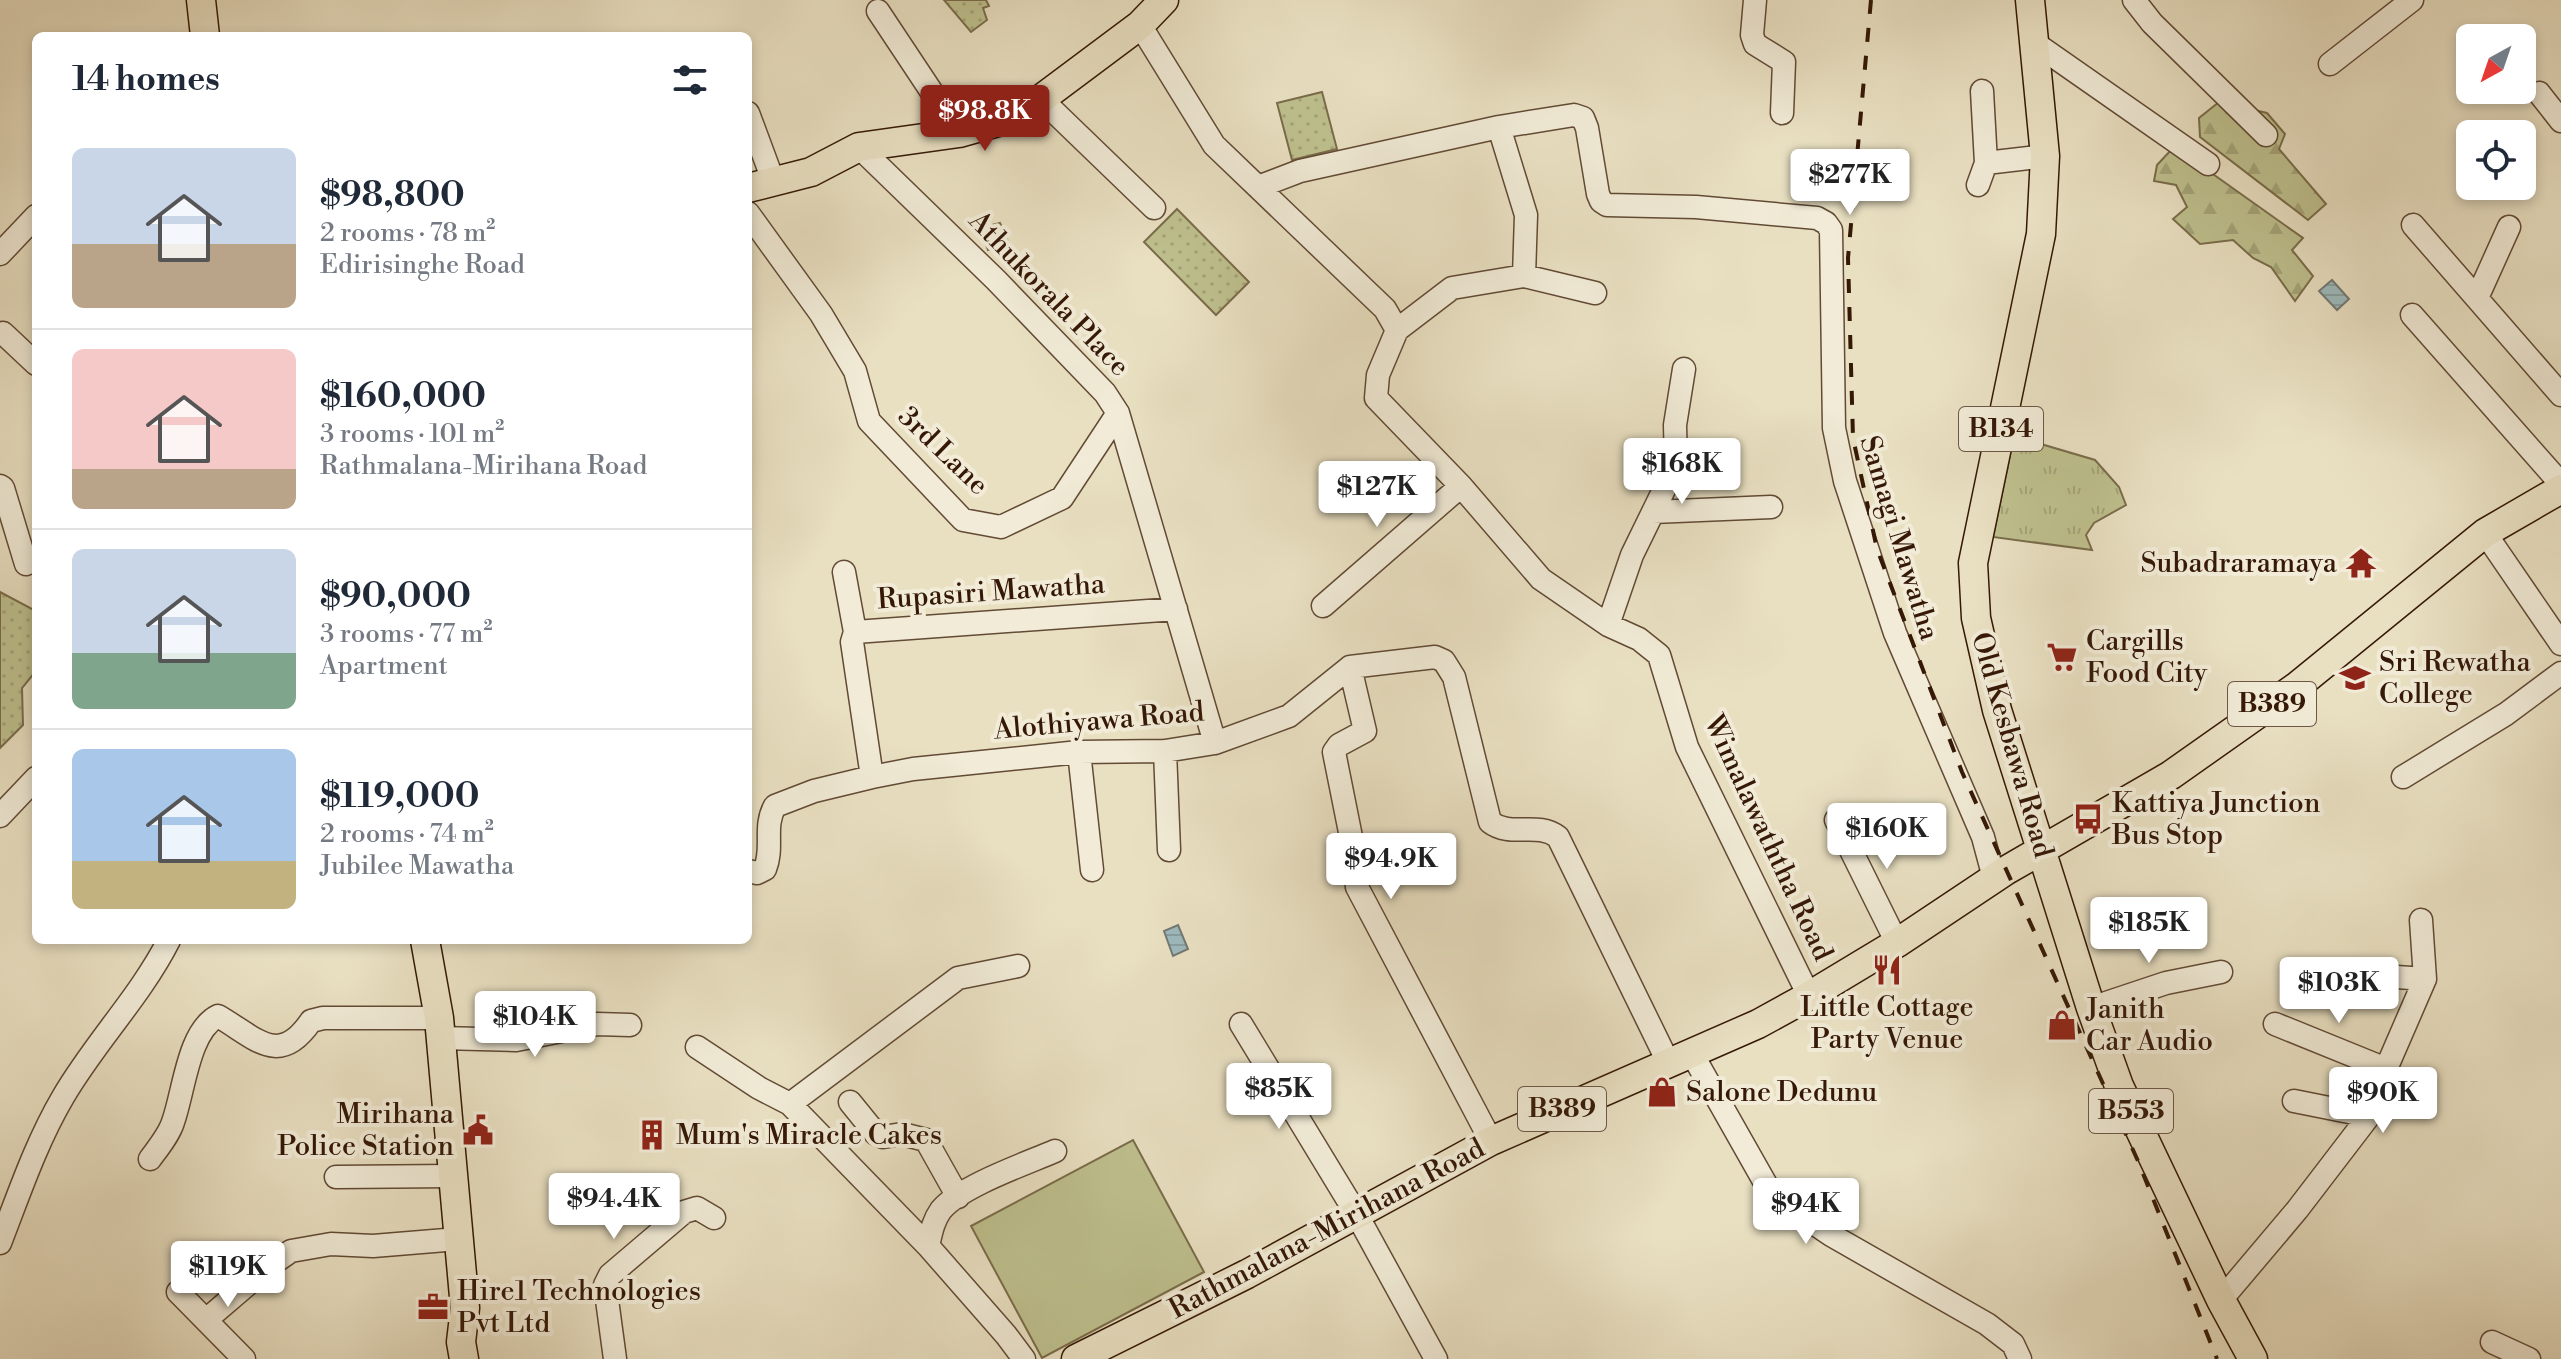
<!DOCTYPE html>
<html lang="en">
<head>
<meta charset="utf-8">
<style>
  :root { --surface:#fff; --page:#f2f2f3; --text:#1f2937; --muted:#747a83; --line:#e0e1e3; --accent:#8f2418 }
  body { margin:0; font-family:"Libre Bodoni",serif; background:var(--page); color:var(--text); height:100vh; display:flex; flex-direction:column; font-size:30px; white-space:nowrap }
  * { box-sizing:border-box; margin:0 }
  p { font-size:26px; color:var(--muted) }
  .icon { flex:none; width:44px; height:44px; fill:none; stroke:currentColor; stroke-width:2; stroke-linecap:round; stroke-linejoin:round }
  .map { position:relative; flex:1; overflow:hidden }
  .panel { position:absolute; left:32px; top:32px; width:720px; height:912px; display:flex; flex-direction:column; background:var(--surface); border-radius:12px; box-shadow:0 4px 12px #0003 }
  .panel>* { flex:none }
  .needle { width:52px; rotate:220deg }
  .controls { position:absolute; left:2456px; top:24px; display:grid; gap:16px }
  .controls a { display:grid; place-items:center; width:80px; height:80px; border-radius:12px; background:var(--surface); box-shadow:0 4px 12px #0003; font-size:40px }
  .price { position:absolute; translate:-50% -68px; padding:0 18px; border-radius:8px; background:#fff; color:#222; font-size:26px; line-height:52px; filter:drop-shadow(0 2px 4px #0008) }
  .price::after { content:''; position:absolute; left:50%; top:48px; width:24px; height:18px; margin-left:-12px; background:inherit; clip-path:polygon(0 0,100% 0,50% 100%) }
  .price.current { background:var(--accent); color:#fff }
  ul { padding:0; list-style:none }
  li { display:flex; align-items:center; gap:24px; height:200px; padding:0 40px }
  li+li { border-top:2px solid var(--line) }
  li span { display:grid; place-items:center; flex:none; width:224px; height:160px; border-radius:12px; color:#555 }
  li>.icon { margin-inline-start:auto }
  span .icon { width:96px; height:96px; fill:#fffc; stroke-width:1 }
  li b { font-size:34px }
  h2 { display:flex; justify-content:space-between; align-items:center; height:96px; padding:0 40px; font-size:34px }
  .map>svg:first-child { display:block }
  .grass { fill:url(#grass-tufts); stroke:#7a6c4a; stroke-width:2 }
  .forest { fill:url(#forest-firs); stroke:#7a6c4a; stroke-width:2 }
  .park { fill:url(#park-dots); stroke:#7a6c4a; stroke-width:2 }
  .pitch { fill:#bec08e; stroke:#7a6c4a; stroke-width:2 }
  .water { fill:url(#water-rules); stroke:#737974; stroke-width:2 }
  .lines { fill:none; stroke-linecap:round; stroke-linejoin:round }
  .minor-casing { stroke:#624a35; stroke-width:25 }
  .major-casing { stroke:#351806; stroke-width:31 }
  .minor { stroke:#f1ebd7; stroke-width:22 }
  .major { stroke:#e9e0c2; stroke-width:28 }
  .rail { stroke:#351806; stroke-width:4; stroke-dasharray:14 14; stroke-linecap:butt }
  .labels { text-anchor:middle; dominant-baseline:central; stroke-width:8; stroke-linejoin:round; paint-order:stroke }
  .shield { fill:#f1ebd7; stroke:#6d5745; stroke-width:2 }
  .shield-label { font-size:26px; font-weight:bold; fill:#351806 }
  .street-label { font-size:28px; fill:#351806; stroke:#f1ebd7 }
  .poi-label { font-size:28px; fill:#351806; stroke:#f1ebd7; text-anchor:start }
</style>
</head>
<body>
<div class="map">
<svg width="2561" height="1359" viewBox="0 0 2561 1359">
  <defs>
    <pattern id="grass-tufts" width="24" height="20" patternUnits="userSpaceOnUse" patternTransform="scale(2)"><rect width="24" height="20" fill="#bec08e"/><path d="M3 7l-1-3M5 7V3M7 7l1-3M15 17l-1-3M17 17v-4M19 17l1-3" fill="none" stroke="#a4a479"/></pattern>
    <pattern id="forest-firs" width="22" height="20" patternUnits="userSpaceOnUse" patternTransform="scale(2)"><rect width="22" height="20" fill="#bec08e"/><path d="M5 1l3.5 6h-7zM16 11l3.5 6h-7z" fill="#a4a479"/></pattern>
    <pattern id="park-dots" width="8" height="8" patternUnits="userSpaceOnUse" patternTransform="scale(2)"><rect width="8" height="8" fill="#bec08e"/><path d="M2 2h.1M6 6h.1" fill="none" stroke="#a4a479" stroke-width="1.8" stroke-linecap="round"/></pattern>
    <pattern id="water-rules" width="6" height="5" patternUnits="userSpaceOnUse" patternTransform="scale(2)"><rect width="6" height="5" fill="#9dbabe"/><path d="M0 2.5h6" fill="none" stroke="#889fa2"/></pattern>
  </defs>
  <rect width="100%" height="100%" fill="#e9e0c2"/>
  <filter id="stains"><feTurbulence type="fractalNoise" baseFrequency=".0025" numOctaves="4"/><feColorMatrix values="0 0 0 0 .2 0 0 0 0 .09 0 0 0 0 .02 0 0 0 .5 -.17"/></filter>
  <radialGradient id="worn" r=".72"><stop offset=".6" stop-color="#630" stop-opacity="0"/><stop offset="1" stop-color="#630" stop-opacity=".3"/></radialGradient>
  <!-- grass -->
  <path class="grass" d="M2014 436 2095 460 2119 487 2126 505 2094 523 2086 535 2092 550 1993 537Z"/>
  <!-- forest -->
  <path class="forest" d="M2219 102 2267 113 2285 134 2279 149 2326 204 2308 220 2200 137 2199 118Z
    M2171 150H2179L2303 238 2292 250 2313 276 2295 301 2271 267 2253 258 2233 240 2200 244 2173 219 2187 207 2176 185 2154 181 2157 165Z"/>
  <!-- park -->
  <path class="park" d="M944 0H986L989 6 983 8 987 20 971 32Z
    M1322 92 1337 149 1292 160 1277 103Z
    M1177 209 1249 282 1216 315 1144 242Z
    M1000 223 1009 244 988 250 980 228Z
    M0 592 36 611V671L22 688 23 725 0 748Z"/>
  <!-- pitch -->
  <path class="pitch" d="M1133 1140 1204 1272 1042 1358 971 1226Z"/>
  <!-- water -->
  <path class="water" d="M2332 280 2349 299 2337 310 2319 291Z
    M1178 925 1188 949 1173 956 1164 931Z"/>
  <g class="lines">
    <!-- minor casing -->
    <g class="minor-casing">
      <path id="minor" d="M1755 0 1752 35 1755 44 1784 62 1782 113
        M2134 0 2152 23 2266 135
        M878 11 959 133
        M1140 25 1214 145 1385 309 1397 330 1378 375 1376 398 1461 486 1541 579 1608 625 1639 639 1659 655 1687 747 1809 996
        M2036 44 2208 164
        M2330 64 2412 0
        M1982 91 1986 163
        M2539 93 2561 121
        M1041 99 1154 208
        M748 113 774 183
        M1499 127 1526 215 1524 276
        M859 147 996 280 1105 393 1118 413 1215 743
        M1978 185 1986 163 2045 156
        M1258 187 1300 171 1499 127 1574 115 1583 118 1587 128 1598 194 1601 201 1607 205 1696 207 1817 218 1826 223 1831 230 1834 428 1845 481 1895 633 1983 837 1994 878
        M748 213 821 314 855 371 869 421 963 520 1001 527 1062 498 1118 413
        M2413 225 2561 395
        M0 254 36 216
        M2477 298 2509 227
        M2412 315 2561 484
        M1397 330 1452 288 1524 276 1595 293
        M3 333 36 364
        M0 486 3 488 26 564
        M1653 512 1771 507
        M2485 533 2561 644
        M844 572 855 632
        M1323 606 1461 486
        M1608 625 1632 555 1676 465 1675 425 1684 369
        M1350 667 1365 731 1339 745 1334 752 1352 842 1357 887 1491 1141
        M1165 751 1169 850
        M1079 752 1092 870
        M872 777 913 769 1079 752 1165 751 1215 743 1289 716 1350 667 1435 657 1444 661 1454 677 1490 822C1511 838 1537 821 1558 837L1668 1062
        M2403 777 2506 714 2561 673
        M0 816 36 778
        M1836 820 1897 943
        M748 871 757 873 765 869C774 847 763 827 775 806L814 791 872 777 852 642 855 632 1176 609
        M2310 971 2425 979
        M2091 1008 2166 983 2221 972
        M1241 1024 1357 1215 1436 1359
        M2275 1024 2386 1069
        M440 1038 516 1040 597 1024 630 1025
        M697 1047 759 1088 790 1104 928 1246 1006 1335 1024 1359
        M1691 1052 1772 1195 1831 1235 1987 1324 2013 1344 2020 1359
        M2294 1101 2369 1116
        M850 1102 876 1134 883 1137 902 1134 926 1140 958 1197
        M790 1104 958 978 1018 966
        M150 1159C158 1148 169 1135 173 1122 184 1092 188 1031 218 1016 256 1038 279 1068 311 1021L323 1018H439
        M336 1177 453 1176
        M0 1243C19 1194 36 1143 63 1097 95 1042 140 997 169 940
        M928 1246C931 1233 933 1221 941 1210 961 1186 1025 1164 1055 1151
        M178 1292 244 1359
        M2221 1300 2297 1210 2369 1116 2386 1069 2425 979 2421 920
        M206 1320 269 1266 291 1251 331 1244 373 1246 458 1239
        M2492 1342 2529 1359
        M615 1359 605 1285 610 1275 684 1212 697 1208 714 1218"/>
    </g>
    <!-- major casing -->
    <g class="major-casing">
      <path id="major" d="M201 0 205 36
        M2030 0 2045 156 2041 234 1973 563 1976 618 1997 710 2091 1008 2119 1086 2221 1300 2253 1359
        M748 188 811 172 859 147 959 133 1005 120 1041 99 1140 25 1164 0
        M425 940 439 1018 465 1308 461 1342 464 1359
        M1076 1359 1247 1274 1491 1141 1758 1024 1809 996 1897 943 2005 871 2171 775 2296 687 2485 533 2561 489"/>
    </g>
    <!-- minor -->
    <use href="#minor" class="minor"/>
    <!-- major -->
    <use href="#major" class="major"/>
    <!-- rail -->
    <path class="rail" d="M1871 0 1848 258 1853 438 1877 549 1962 772 2138 1161 2217 1359"/>
  </g>
  <!-- icons -->
  <defs>
    <g id="temple-bare" transform="scale(2.4)"><path d="M0-6L5-2H3V0L6.5 2.5H4V6H1.5V3h-3V6H-4V2.5H-6.5L-3 0V-2H-5Z" fill="#8f2418" stroke="#f1ebd7" stroke-width="2.5" paint-order="stroke"/></g>
    <g id="supermarket-bare" transform="scale(2.4)"><path d="M-6-5.5h2.5l.6 2H6L4.5 2H-2.5L-4.4-4H-6ZM-1.5 3.2a1.3 1.3 0 1 0 .1 0ZM3 3.2a1.3 1.3 0 1 0 .1 0Z" fill="#8f2418" stroke="#f1ebd7" stroke-width="2.5" paint-order="stroke"/></g>
    <g id="school-bare" transform="scale(2.4)"><path d="M0-5L7-2L0 1L-7-2ZM-4 1L0 2.5L4 1V4Q0 6-4 4Z" fill="#8f2418" stroke="#f1ebd7" stroke-width="2.5" paint-order="stroke"/></g>
    <g id="bus-bare" transform="scale(2.4)"><path d="M-5-6H5V4H4V6H2V4H-2V6H-4V4H-5ZM-3.5-4V0h7V-4ZM-3.5 1.2v1.5H-2V1.2ZM2 1.2v1.5H3.5V1.2Z" fill="#8f2418" stroke="#f1ebd7" stroke-width="2.5" paint-order="stroke"/></g>
    <g id="restaurant-bare" transform="scale(2.4)"><path d="M-5-6h1v4h1v-4h1v4h1v-4h1v5L-1.5 .5V6h-2V.5L-5-1ZM5-6V6H3V1.5H1.5Q1.5-4 5-6Z" fill="#8f2418" stroke="#f1ebd7" stroke-width="2.5" paint-order="stroke"/></g>
    <g id="shop-bare" transform="scale(2.4)"><path d="M-5-2.5h2.3a2.7 3.5 0 0 1 5.4 0H5L5.5 6h-11ZM-1.5-2.5h3a1.5 2.3 0 0 0-3 0Z" fill="#8f2418" stroke="#f1ebd7" stroke-width="2.5" paint-order="stroke"/></g>
    <g id="civic-bare" transform="scale(2.4)"><path d="M-.6-6.5H3V-4.5H.6V-3L4-1V1h2V6H-6V1h2V-1L-.6-3ZM-1.2 2.5V6h2.4V2.5Z" fill="#8f2418" stroke="#f1ebd7" stroke-width="2.5" paint-order="stroke"/></g>
    <g id="building-bare" transform="scale(2.4)"><path d="M-4-6H4V6H1V3H-1V6H-4ZM-2.5-4.3h1.7v1.8h-1.7ZM.8-4.3h1.7v1.8H.8ZM-2.5-1h1.7V.8h-1.7ZM.8-1h1.7V.8H.8Z" fill="#8f2418" stroke="#f1ebd7" stroke-width="2.5" paint-order="stroke"/></g>
    <g id="office-bare" transform="scale(2.4)"><path d="M-6-3h4V-5.5h4V-3h4V5H-6ZM-1-4.5V-3h2v-1.5ZM-6 0V1H6V0Z" fill="#8f2418" stroke="#f1ebd7" stroke-width="2.5" paint-order="stroke"/></g>
  </defs>
  <g fill-rule="evenodd">
    <use href="#temple-bare" x="2361" y="563"/>
    <use href="#supermarket-bare" x="2062" y="657"/>
    <use href="#school-bare" x="2355" y="678"/>
    <use href="#bus-bare" x="2088" y="819"/>
    <use href="#restaurant-bare" x="1887" y="970"/>
    <use href="#shop-bare" x="2062" y="1025"/>
    <use href="#shop-bare" x="1662" y="1092"/>
    <use href="#civic-bare" x="478" y="1130"/>
    <use href="#building-bare" x="652" y="1135"/>
    <use href="#office-bare" x="433" y="1307"/>
  </g>
  <g class="labels">
    <!-- shield labels -->
    <g class="shield">
      <rect x="1959" y="407" width="84" height="44" rx="6"/>
      <rect x="2228" y="682" width="88" height="44" rx="6"/>
      <rect x="1518" y="1087" width="88" height="44" rx="6"/>
      <rect x="2089" y="1089" width="84" height="44" rx="6"/>
    </g>
    <g class="shield-label">
      <text x="2001" y="429">B134</text>
      <text x="2272" y="704">B389</text>
      <text x="1562" y="1109">B389</text>
      <text x="2131" y="1111">B553</text>
    </g>
    <!-- street labels -->
    <g class="street-label">
      <text transform="translate(1049 294) rotate(46)">Athukorala Place</text>
      <text transform="translate(943 451) rotate(44)">3rd Lane</text>
      <text transform="translate(1899 538) rotate(73)">Samagi Mawatha</text>
      <text transform="translate(991 592) rotate(-4)">Rupasiri Mawatha</text>
      <text transform="translate(1099 721) rotate(-5)">Alothiyawa Road</text>
      <text transform="translate(2012 745) rotate(74)">Old Kesbawa Road</text>
      <text transform="translate(1768 838) rotate(65)">Wimalawaththa Road</text>
      <text transform="translate(1327 1229) rotate(-28)">Rathmalana-Mirihana Road</text>
    </g>
    <!-- poi labels -->
    <g class="poi-label">
      <text x="2337" y="563" text-anchor="end">Subadraramaya</text>
      <text x="2086" y="641">Cargills<tspan x="2086" dy="32">Food City</tspan></text>
      <text x="2379" y="662">Sri Rewatha<tspan x="2379" dy="32">College</tspan></text>
      <text x="2112" y="803">Kattiya Junction<tspan x="2112" dy="32">Bus Stop</tspan></text>
      <text x="1887" y="1007" text-anchor="middle">Little Cottage<tspan x="1887" dy="32">Party Venue</tspan></text>
      <text x="2086" y="1009">Janith<tspan x="2086" dy="32">Car Audio</tspan></text>
      <text x="1686" y="1092">Salone Dedunu</text>
      <text x="454" y="1114" text-anchor="end">Mirihana<tspan x="454" dy="32">Police Station</tspan></text>
      <text x="676" y="1135">Mum's Miracle Cakes</text>
      <text x="457" y="1291">Hire1 Technologies<tspan x="457" dy="32">Pvt Ltd</tspan></text>
    </g>
  </g>
  <rect width="100%" height="100%" filter="url(#stains)"/>
  <rect width="100%" height="100%" fill="url(#worn)"/>
</svg>
<div class="controls">
<a><svg class="needle" viewBox="-14 -14 28 28"><path d="M0-13l5 13h-10z" fill="#e53935"/><path d="M0 13l5-13h-10z" fill="#747a83"/></svg></a>
<a><svg class="icon" aria-label="locate" viewBox="0 0 24 24"><circle cx="12" cy="12" r="6"/><path d="M12 2v4M12 18v4M2 12h4M18 12h4"/></svg></a>
</div>
<b class="price current" style="left:985px;top:153px">$98.8K</b>
<b class="price" style="left:1850px;top:217px">$277K</b>
<b class="price" style="left:1682px;top:506px">$168K</b>
<b class="price" style="left:1377px;top:529px">$127K</b>
<b class="price" style="left:1887px;top:871px">$160K</b>
<b class="price" style="left:1391px;top:901px">$94.9K</b>
<b class="price" style="left:2149px;top:965px">$185K</b>
<b class="price" style="left:2339px;top:1025px">$103K</b>
<b class="price" style="left:535px;top:1059px">$104K</b>
<b class="price" style="left:1279px;top:1131px">$85K</b>
<b class="price" style="left:2383px;top:1135px">$90K</b>
<b class="price" style="left:614px;top:1241px">$94.4K</b>
<b class="price" style="left:1806px;top:1246px">$94K</b>
<b class="price" style="left:228px;top:1309px">$119K</b>
<section class="panel">
<h2>14 homes<svg class="icon" aria-label="filters" viewBox="0 0 24 24"><path d="M4 7h16M4 17h16"/><circle cx="9" cy="7" r="2"/><circle cx="15" cy="17" r="2"/></svg></h2>
<ul>
<li><span style="background:linear-gradient(#c9d6e8 60%,#b9a48a 0)"><svg class="icon" aria-label="home" viewBox="0 0 24 24"><path d="M3 11l9-7 9 7M6 9v11h12V9"/></svg></span><div><b>$98,800</b><p>2 rooms · 78 m²</p><p>Edirisinghe Road</p></div></li>
<li><span style="background:linear-gradient(#f6c9c9 75%,#b9a48a 0)"><svg class="icon" aria-label="home" viewBox="0 0 24 24"><path d="M3 11l9-7 9 7M6 9v11h12V9"/></svg></span><div><b>$160,000</b><p>3 rooms · 101 m²</p><p>Rathmalana-Mirihana Road</p></div></li>
<li><span style="background:linear-gradient(#c9d6e8 65%,#7fa58c 0)"><svg class="icon" aria-label="home" viewBox="0 0 24 24"><path d="M3 11l9-7 9 7M6 9v11h12V9"/></svg></span><div><b>$90,000</b><p>3 rooms · 77 m²</p><p>Apartment</p></div></li>
<li><span style="background:linear-gradient(#a9c7e8 70%,#c2b280 0)"><svg class="icon" aria-label="home" viewBox="0 0 24 24"><path d="M3 11l9-7 9 7M6 9v11h12V9"/></svg></span><div><b>$119,000</b><p>2 rooms · 74 m²</p><p>Jubilee Mawatha</p></div></li>
</ul>
</section>
</div>
</body>
</html>
